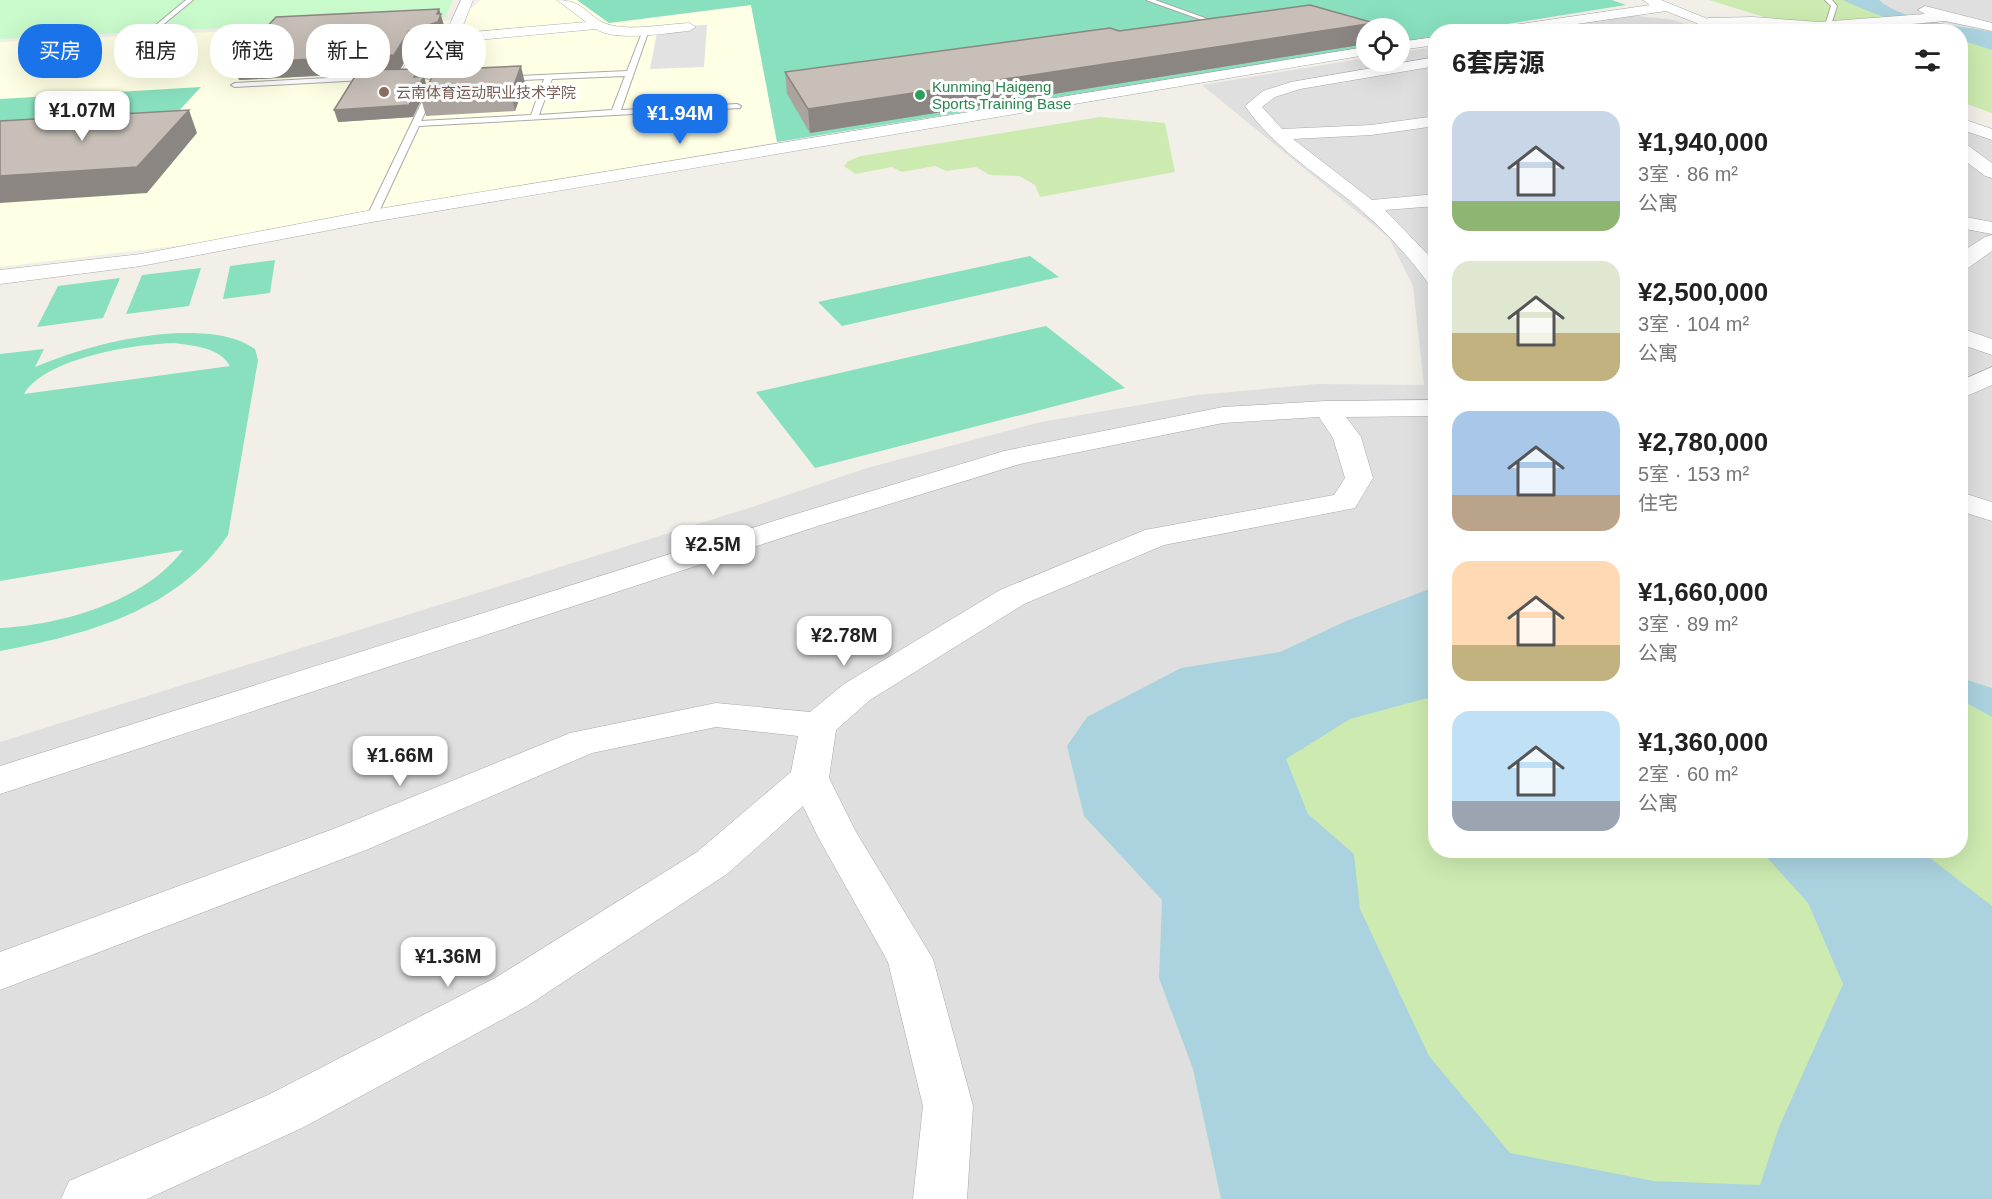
<!DOCTYPE html>
<html lang="zh">
<head>
<meta charset="utf-8">
<style>
  :root { --surface:#fff; --page:#f6f6f6; --text:#222; --muted:#767676; --accent:#1a73e8 }
  body { margin:0; font-family:Helvetica,"Noto Sans SC",sans-serif; background:var(--page); color:var(--text); height:100vh; display:flex; flex-direction:column; font-size:22px; white-space:nowrap }
  * { box-sizing:border-box; margin:0 }
  p { font-size:20px; color:var(--muted) }
  .icon { flex:none; width:33px; height:33px; fill:none; stroke:currentColor; stroke-width:2; stroke-linecap:round; stroke-linejoin:round }
  .map { position:relative; flex:1; overflow:hidden }
  .sheet { position:absolute; left:1428px; top:24px; width:540px; height:834px; display:flex; flex-direction:column; background:var(--surface); border-radius:24px; box-shadow:0 6px 24px #0002 }
  .sheet>* { flex:none }
  .guide { position:absolute; left:18px; top:24px; width:570px; height:54px; display:flex; gap:12px }
  .fabs { position:absolute; left:1356px; top:18px; display:grid; gap:12px }
  .fabs a { display:grid; place-items:center; width:54px; height:54px; border-radius:50%; background:var(--surface); box-shadow:0 6px 24px #0002; font-size:30px }
  .price { position:absolute; translate:-50% -51px; padding:0 14px; border-radius:12px; background:#fff; color:#222; font-size:20px; line-height:39px; filter:drop-shadow(0 2px 3px #0008) }
  .price::after { content:''; position:absolute; left:50%; top:36px; width:18px; height:14px; margin-left:-9px; background:inherit; clip-path:polygon(0 0,100% 0,50% 100%) }
  .price.active { background:var(--accent); color:#fff }
  ul { padding:0; list-style:none }
  li { display:flex; align-items:center; gap:18px; height:150px; padding:0 24px }
  li span { display:grid; place-items:center; flex:none; width:168px; height:120px; border-radius:18px; color:#555 }
  li>.icon { margin-inline-start:auto }
  span .icon { width:72px; height:72px; fill:#fffc; stroke-width:1 }
  li b { font-size:26px }
  h2 { display:flex; justify-content:space-between; align-items:center; height:72px; padding:0 24px; font-size:26px }
  .tag { padding:0 21px; border-radius:24px; background:var(--surface); box-shadow:0 6px 24px #0002; font-size:21px; line-height:54px }
  .tag.active { background:var(--accent); color:#fff }
  .map>svg:first-child { display:block }
  .residential { fill:#e0dfdf }
  .education { fill:#ffffe5 }
  .grass { fill:#cdebb0 }
  .park { fill:#c8facc }
  .pitch { fill:#88e0be; fill-rule:evenodd }
  .parking { fill:#e2e2e2 }
  .water { fill:#aad3df }
  .lines { fill:none; stroke-linecap:round; stroke-linejoin:round }
  .service-casing { stroke:#a9a9a9; stroke-width:2 }
  .minor-casing { stroke:#a9a9a9; stroke-width:1 }
  .tertiary-casing { stroke:#a9a9a9; stroke-width:1 }
  .service { fill:#fff; fill-rule:evenodd }
  .minor { fill:#fff; fill-rule:evenodd }
  .tertiary { fill:#fff; fill-rule:evenodd }
  .wall { fill:#aba49e }
  .shaded-wall { fill:#8b8681 }
  .building { fill:#c7bfb8; stroke:#8b8681; stroke-width:1.5 }
  .education-dot { fill:#8d6e63; stroke:#fff; stroke-width:2 }
  .leisure-dot { fill:#2e9e5b; stroke:#fff; stroke-width:2 }
  .labels { text-anchor:middle; dominant-baseline:central; stroke-width:6; stroke-linejoin:round; paint-order:stroke }
  .far-leisure-label { font-size:15px; fill:#27864d; stroke:#fff; text-anchor:start }
  .far-education-label { font-size:15px; fill:#785e54; stroke:#fff; text-anchor:start }
</style>
</head>
<body>
<div class="map">
<svg width="1992" height="1199" viewBox="0 0 1992 1199">
  <rect width="100%" height="100%" fill="#f2efe9"/>
  <!-- residential -->
  <path class="residential" d="M1879 0H1992V32L1909 16 1888 8Z
    M1628 15 1674 20 1704 31 1528 32Z
    M1435 47 1436 577 1432 588 1346 621 1280 652 1181 668 1084 816 1162 900 1159 978 1193 1069 1221 1199H0V742L752 507 867 468 1041 422 1197 395 1317 384 1424 385 1413 286 1389 238 1202 85 1366 58V62H1400V52Z
    M1960 128 1992 140V688L1961 678Z"/>
  <!-- education -->
  <path class="education" d="M481 0H577L609 23 751 5 777 142 191 244 0 267V42L456 20Z"/>
  <!-- grass -->
  <path class="grass" d="M1709 0H1879C1904 22 1959 25 1992 32V113L1961 102 1960 32 1831 31 1830 26 1767 18Z
    M1100 117 1165 123 1175 172 1040 197 1035 185 1019 176 990 175 976 167 946 171 935 166 902 172 892 167 855 174 844 166 848 161 861 156Z
    M1435 577 1436 850H1960L1961 678 1992 688V1199H1221L1193 1069 1159 978 1162 900 1084 816 1067 746 1087 717 1181 668 1280 652 1346 621 1432 588Z"/>
  <!-- park -->
  <path class="park" d="M0 0H453L445 17 0 39Z"/>
  <!-- pitch -->
  <path class="pitch" d="M577 0H1612L1626 5 1463 31 1436 32 1435 36 1400 42V28H1366V47L777 142 751 5 609 23Z
    M201 87 176 114 0 125V99Z
    M1030 256 1059 277 842 326 818 302Z
    M275 260 270 293 223 299 230 266Z
    M201 268 189 306 126 314 142 275Z
    M120 278 103 318 37 327 58 286Z
    M1046 326 1125 388 815 468 756 392Z
    M177 333C203 333 232 333 255 349L258 360 228 535C177 611 85 635 0 651V628C62 625 145 601 183 550L0 581V354L44 349 35 367C81 348 127 336 177 333ZM174 343C194 346 219 347 230 366L24 394C45 358 134 344 174 343Z"/>
  <!-- parking -->
  <path class="parking" d="M707 25 704 67 650 69 658 27Z"/>
  <!-- water -->
  <path class="water" d="M1843 0H1879C1904 22 1959 25 1992 32V50L1961 40 1960 32C1921 31 1879 17 1843 0Z
    M1435 577V696L1350 719 1286 759 1308 814 1354 854 1360 909 1429 1056 1510 1153 1654 1181 1760 1185 1779 1127 1843 984 1808 903 1761 851H1921L1992 906V1199H1221L1193 1069 1159 978 1162 900 1084 816 1067 746 1087 717 1181 668 1280 652 1346 621 1432 588Z
    M1961 678 1992 688V717L1961 700Z"/>
  <g class="lines">
    <!-- service casing -->
    <g class="service-casing">
      <path id="service" d="M186 0H193L149 36H145V34Z
        M1146 0H1155L1227 26 1222 27Z
        M1825 0H1832L1837 6 1832 22 1829 24 1826 22 1831 6Z
        M646 28 649 30 621 110 737 104 741 106 740 108 419 126 377 216 372 219 367 216 429 87 436 89 421 121 531 115 544 79 502 81 498 79 499 77 627 71 643 30ZM625 76 612 110 539 115 552 79Z
        M419 73 456 81 452 83 419 77 235 87 231 85 235 83Z"/>
    </g>
    <!-- minor casing -->
    <g class="minor-casing">
      <path id="minor" d="M461 0H473L460 33 586 22 557 0C586 0 588 19 610 25 631 31 667 24 689 23L696 27 689 31C666 33 615 42 596 29L456 42 454 45 426 54 412 78H402L399 75 415 48 443 39Z
        M1925 6 1992 23V31L1945 21 1824 32 1753 25 1708 26 1701 22 1708 18 1753 17 1819 22 1925 14 1918 10Z
        M1436 57V66L1300 89 1275 97 1262 107 1282 129 1371 125 1436 116V126L1371 135 1293 139 1372 200 1436 194V206L1385 210 1436 263V285L1428 283C1405 251 1378 224 1348 199 1311 170 1272 145 1245 106L1263 91 1291 82Z
        M1960 143 1966 144 1992 163V178L1985 176 1960 157Z
        M1960 216 1992 222V234L1960 228Z
        M1992 235V251L1968 268 1960 269V253L1985 237Z
        M1960 328 1992 339V355L1960 344Z
        M1992 367V385L1960 399V381Z
        M1436 400V416L1346 417 1361 437 1373 478 1355 508 1164 545 1024 604 870 700 836 730 829 778 856 832 933 959 973 1106 967 1199H913L923 1106 888 962 818 837 803 806 727 874 527 1006 304 1127 147 1199H61L69 1181 268 1095 495 978 697 852 791 772 798 736 716 727 592 753 366 850 0 990V952L336 828 570 733 716 703 810 712 844 684 1000 590 1145 530 1334 495 1345 478 1333 438 1319 417 1223 423 1020 464 818 526 0 794V766L796 514 1004 451 1223 407 1326 401Z
        M1960 492 1992 502V521L1960 511Z"/>
    </g>
    <!-- tertiary casing -->
    <g class="tertiary-casing">
      <path id="tertiary" d="M1643 0H1661L1740 32H1719L1666 11 1522 32H1486L1493 28 1650 5Z
        M1436 37V45L1400 50V42Z
        M1366 47V55L372 222 141 266 0 284V270L141 254 372 210Z
        M1960 118 1992 129V140L1960 129Z"/>
    </g>
    <!-- service -->
    <use href="#service" class="service"/>
    <!-- minor -->
    <use href="#minor" class="minor"/>
    <!-- tertiary -->
    <use href="#tertiary" class="tertiary"/>
  </g>
  <!-- wall -->
  <path class="wall" d="M439 9 445 29 441 37 413 47 400 70 418 69 420 77 424 76 426 88 525 83 515 111 426 116 421 99 413 117 338 122 357 74 239 80Z
    M1374 23 1373 28H1366V44L810 133 787 94 785 72 1119 31Z"/>
  <!-- shaded-wall -->
  <path class="shaded-wall" d="M439 9 445 29 441 37 413 47 399 71 239 80 233 63 409 31 437 14Z
    M1374 23 1373 28H1366V44L810 133 808 109Z
    M521 66 525 83 515 111 511 93Z
    M418 69 421 81 414 77Z
    M424 76 427 88 413 117 338 122 334 110Z
    M189 110 197 133 147 193 0 203V176Z"/>
  <!-- building -->
  <path class="building" d="M1310 5 1374 23 808 109 785 72 1110 28 1119 31Z
    M439 9 437 14H441L438 22 409 31 394 55 233 63 276 17Z
    M521 66 511 93 421 98 436 70Z
    M418 69 414 77 424 76 409 105 334 110 359 70Z
    M189 110 137 167 0 176V121Z"/>
  <!-- markers -->
  <circle class="education-dot" cx="384" cy="92" r="6"/>
  <circle class="leisure-dot" cx="920" cy="95" r="6"/>
  <g class="labels">
    <!-- far-leisure labels -->
    <g class="far-leisure-label">
      <text x="932" y="86">Kunming Haigeng<tspan x="932" dy="17">Sports Training Base</tspan></text>
    </g>
    <!-- far-education labels -->
    <g class="far-education-label">
      <text x="396" y="92">云南体育运动职业技术学院</text>
    </g>
  </g>
</svg>
<div class="fabs">
<a><svg class="icon" aria-label="locate" viewBox="0 0 24 24"><circle cx="12" cy="12" r="6"/><path d="M12 2v4M12 18v4M2 12h4M18 12h4"/></svg></a>
</div>
<b class="price" style="left:82px;top:142px">¥1.07M</b>
<b class="price active" style="left:680px;top:145px">¥1.94M</b>
<b class="price" style="left:713px;top:576px">¥2.5M</b>
<b class="price" style="left:844px;top:667px">¥2.78M</b>
<b class="price" style="left:400px;top:787px">¥1.66M</b>
<b class="price" style="left:448px;top:988px">¥1.36M</b>
<div class="guide">
<a class="tag active">买房</a>
<a class="tag">租房</a>
<a class="tag">筛选</a>
<a class="tag">新上</a>
<a class="tag">公寓</a>
</div>
<section class="sheet">
<h2>6套房源<svg class="icon" aria-label="filters" viewBox="0 0 24 24"><path d="M4 7h16M4 17h16"/><circle cx="9" cy="7" r="2"/><circle cx="15" cy="17" r="2"/></svg></h2>
<ul>
<li><span style="background:linear-gradient(#c9d6e8 75%,#8fb573 0)"><svg class="icon" aria-label="home" viewBox="0 0 24 24"><path d="M3 11l9-7 9 7M6 9v11h12V9"/></svg></span><div><b>¥1,940,000</b><p>3室 · 86 m²</p><p>公寓</p></div></li>
<li><span style="background:linear-gradient(#dfe7d0 60%,#c2b280 0)"><svg class="icon" aria-label="home" viewBox="0 0 24 24"><path d="M3 11l9-7 9 7M6 9v11h12V9"/></svg></span><div><b>¥2,500,000</b><p>3室 · 104 m²</p><p>公寓</p></div></li>
<li><span style="background:linear-gradient(#a9c7e8 70%,#b9a48a 0)"><svg class="icon" aria-label="home" viewBox="0 0 24 24"><path d="M3 11l9-7 9 7M6 9v11h12V9"/></svg></span><div><b>¥2,780,000</b><p>5室 · 153 m²</p><p>住宅</p></div></li>
<li><span style="background:linear-gradient(#ffd9b3 70%,#c2b280 0)"><svg class="icon" aria-label="home" viewBox="0 0 24 24"><path d="M3 11l9-7 9 7M6 9v11h12V9"/></svg></span><div><b>¥1,660,000</b><p>3室 · 89 m²</p><p>公寓</p></div></li>
<li><span style="background:linear-gradient(#bfe0f5 75%,#9aa5b1 0)"><svg class="icon" aria-label="home" viewBox="0 0 24 24"><path d="M3 11l9-7 9 7M6 9v11h12V9"/></svg></span><div><b>¥1,360,000</b><p>2室 · 60 m²</p><p>公寓</p></div></li>
</ul>
</section>
</div>
</body>
</html>
